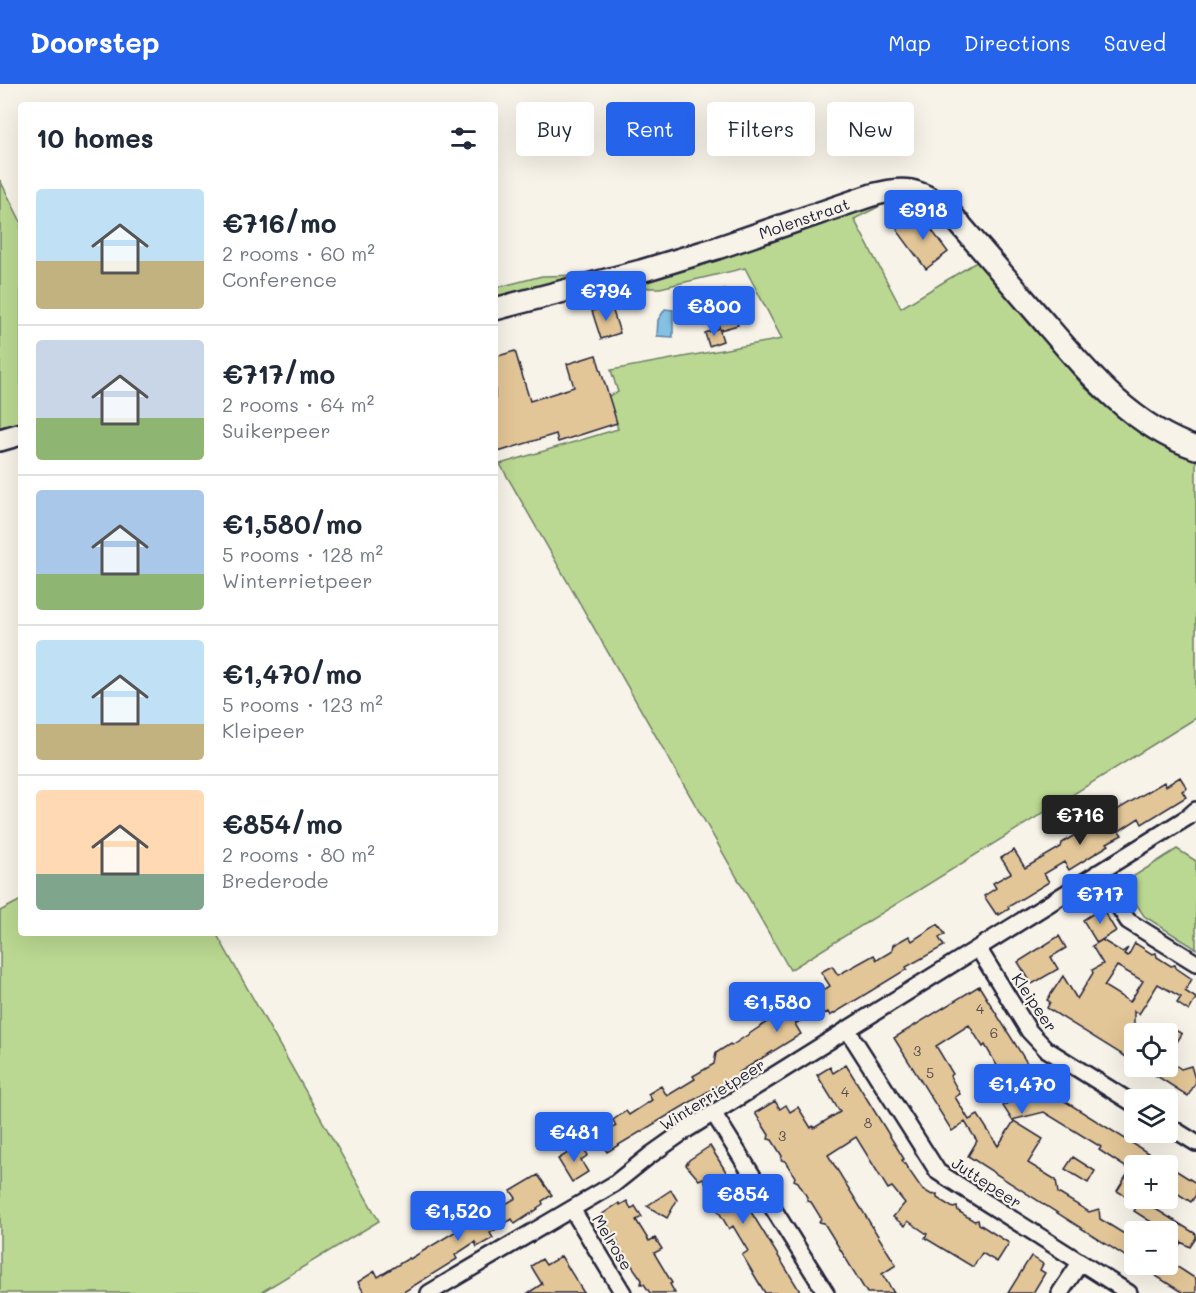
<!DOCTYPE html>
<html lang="en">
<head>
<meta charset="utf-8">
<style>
  :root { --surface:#fff; --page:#f2f2f3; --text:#1f2937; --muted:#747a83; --line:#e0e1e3; --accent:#2563eb }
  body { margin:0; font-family:Mali,sans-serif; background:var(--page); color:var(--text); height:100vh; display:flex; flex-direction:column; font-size:22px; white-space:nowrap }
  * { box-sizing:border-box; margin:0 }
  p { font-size:20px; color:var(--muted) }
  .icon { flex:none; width:33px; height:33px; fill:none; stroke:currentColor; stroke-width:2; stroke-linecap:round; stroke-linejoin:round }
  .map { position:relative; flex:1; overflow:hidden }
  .side { position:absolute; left:18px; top:18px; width:480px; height:834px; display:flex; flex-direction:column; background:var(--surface); border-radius:6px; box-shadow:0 6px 24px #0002 }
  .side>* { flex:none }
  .hud { position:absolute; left:516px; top:18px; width:570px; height:54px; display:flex; gap:12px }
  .buttons { position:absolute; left:1124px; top:939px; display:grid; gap:12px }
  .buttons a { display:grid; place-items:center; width:54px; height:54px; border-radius:6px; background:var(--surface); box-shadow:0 6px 24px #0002; font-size:30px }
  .price { position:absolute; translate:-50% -51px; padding:0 14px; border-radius:6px; background:var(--accent); color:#fff; font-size:20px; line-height:39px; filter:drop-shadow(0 2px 3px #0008) }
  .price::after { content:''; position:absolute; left:50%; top:36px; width:18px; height:14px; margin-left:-9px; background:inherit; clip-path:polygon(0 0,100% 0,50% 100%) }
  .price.current { background:#222; color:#fff }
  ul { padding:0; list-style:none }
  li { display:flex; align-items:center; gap:18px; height:150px; padding:0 18px }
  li+li { border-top:2px solid var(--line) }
  li span { display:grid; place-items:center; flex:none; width:168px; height:120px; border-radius:6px; color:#555 }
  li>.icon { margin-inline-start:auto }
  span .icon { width:72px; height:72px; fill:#fffc; stroke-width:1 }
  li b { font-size:26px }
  h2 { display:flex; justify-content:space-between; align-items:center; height:72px; padding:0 18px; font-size:26px }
  .pill { padding:0 21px; border-radius:6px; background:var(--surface); box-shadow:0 6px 24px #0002; font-size:21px; line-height:54px }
  .pill.current { background:var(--accent); color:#fff }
  header { display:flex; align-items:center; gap:36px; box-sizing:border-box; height:84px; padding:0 30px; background:var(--accent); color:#fff }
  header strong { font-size:28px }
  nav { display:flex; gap:33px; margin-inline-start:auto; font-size:21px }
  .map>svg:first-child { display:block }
  .green { fill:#bad891; stroke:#6e7d66; stroke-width:1.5 }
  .water { fill:#84c1e3; stroke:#5d81a0; stroke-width:1.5 }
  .building { fill:#e3c697; stroke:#22223b; stroke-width:1.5; fill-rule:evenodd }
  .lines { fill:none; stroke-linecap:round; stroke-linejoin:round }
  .street-casing { stroke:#22223b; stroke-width:20 }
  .secondary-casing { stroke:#22223b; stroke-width:26 }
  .street { stroke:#f7f3e8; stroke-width:15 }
  .secondary { stroke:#f7f3e8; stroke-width:21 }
  .labels { text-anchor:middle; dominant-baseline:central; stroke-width:4.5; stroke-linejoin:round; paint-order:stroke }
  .number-label { font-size:14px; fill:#524b52 }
  .street-label { font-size:16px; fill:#22223b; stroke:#f7f3e8 }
</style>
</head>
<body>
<header>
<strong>Doorstep</strong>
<nav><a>Map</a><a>Directions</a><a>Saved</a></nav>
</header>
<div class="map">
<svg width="1196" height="1209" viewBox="0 0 1196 1209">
  <rect width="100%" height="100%" fill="#f7f3e8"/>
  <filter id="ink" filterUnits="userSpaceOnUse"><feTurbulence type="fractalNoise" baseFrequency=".0167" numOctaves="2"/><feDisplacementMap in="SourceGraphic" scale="12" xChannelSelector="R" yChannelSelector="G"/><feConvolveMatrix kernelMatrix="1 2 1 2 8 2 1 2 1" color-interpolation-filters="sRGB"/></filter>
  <g filter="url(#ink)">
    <!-- green -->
    <path class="green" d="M0 96 21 138V342L0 347Z
      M880 122 854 135 901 224 978 177 1085 304 1113 327 1160 359 1196 376V634L790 886 500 380 618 345 608 312 618 308 611 286 782 255 745 184 660 204H649L640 201 639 196 865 123Z
      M584 191 495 216V204L542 192Z
      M1177 765 1196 777V865L1144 832 1123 799Z
      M21 816V849H216L379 1137 260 1209H0V827Z"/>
    <!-- water -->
    <path class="water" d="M665 225 673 226V253L657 252 658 236Z"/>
    <!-- building -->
    <path class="building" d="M919 129 948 168 926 185 897 146Z
      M725 205 738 241 720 246 709 210Z
      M611 221 620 249 601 255 592 227Z
      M719 244 723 257 709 262 705 249Z
      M515 267 530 317 574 303 567 280 596 271 617 339 558 358 556 350 498 368 495 357V273Z
      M1180 693 1187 704 1182 707 1186 713 1142 740 1139 734 1119 747 1122 751 1107 759 1109 761 1069 786 1064 778 1044 790 1049 798 1008 823 1009 825 999 831 998 829 996 830 984 812 996 804 993 799 1011 789 1001 774 1014 766 1025 784 1061 763 1062 759 1087 743 1089 746 1092 745 1115 727 1164 698 1166 702Z
      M1102 824 1116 847 1097 859 1083 836Z
      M938 840 945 850 939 854 944 862 906 883 907 885 830 932 828 928 820 932 816 927 795 940 801 950 738 989 740 992 719 1005 717 1002 607 1068 598 1053 616 1042 613 1036 626 1027 629 1031 652 1016 648 1010 661 1002 667 1012 695 995 693 992 714 980 716 969 730 960 731 962 773 934 775 937 830 902 821 888 832 882 838 891 874 871 877 876 892 867 893 861 909 852 912 857Z
      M1059 852 1066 864 1051 873 1058 885 1032 900 1018 878Z
      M1102 856 1122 868 1128 864 1124 870 1128 872 1135 859 1152 870 1156 869 1157 873 1171 882 1175 881 1176 884 1192 895 1185 907 1196 914 1189 927 1177 919 1181 913 1158 900 1139 930 1134 927V978L1047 924 1050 918 1047 916 1063 892 1077 915 1093 889 1092 886 1103 880 1092 862ZM1117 882 1143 897 1130 918 1104 902Z
      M979 902 1042 1003 1196 1099V1111L1191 1118 1167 1103V1082H1134V1117L1117 1107 1130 1086 1099 1066 1101 1063 1044 1028 1012 1036 1003 1022 1016 1014 985 961 983 963 969 941 936 962 953 990 950 992 960 1010 955 1013 969 1036 978 1031 998 1062 1014 1037 1043 1055 1028 1079 1056 1096 1058 1109 1089 1128 1099 1125 1100 1135 1134 1156V1178L968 1072 977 1057 965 1038 952 1047 894 954Z
      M1167 941 1182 950 1167 974Z
      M1167 975 1181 985 1191 982 1196 998 1188 1012 1141 982H1167Z
      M846 981 904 1075 902 1076 922 1105 932 1111 937 1110V1114L953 1124 957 1123 958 1127 974 1137 978 1136 979 1140 1009 1159 997 1178 982 1169 973 1183 925 1154 927 1150 908 1137 905 1142 893 1133 905 1119 892 1103 888 1105 856 1053 828 1071 896 1181 882 1190 894 1209H867L824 1139 819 1138 821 1134 811 1118 807 1117V1113L798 1098 794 1096 795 1093 785 1077 781 1076 782 1072 772 1056 768 1055 769 1051 755 1029 775 1017 780 1025 786 1021 790 1028 798 1023 811 1044 813 1042 814 1044 840 1028 817 991 830 983 833 989Z
      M581 1061 588 1071 581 1076 588 1088 572 1098 558 1075Z
      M710 1062 756 1136 801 1209H765L750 1184 742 1171 748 1167 733 1142 729 1145 714 1120 717 1118 703 1094 699 1096 686 1081 689 1076Z
      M1073 1073 1095 1087 1088 1099 1065 1085Z
      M538 1091 552 1111 542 1117 543 1120 537 1124 538 1125 515 1140 512 1135 490 1149 493 1154 477 1163 475 1158 455 1171 457 1175 402 1209H364L358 1198 375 1187 378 1193 409 1174 410 1175 458 1146 456 1143 477 1128 481 1135 497 1125 516 1114 511 1107Z
      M671 1106 677 1116 667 1134 647 1122Z
      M1141 1116 1196 1150V1154L1190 1163 1181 1158 1167 1180H1173L1196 1195V1209H1183L1137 1180H1167V1148L1134 1127Z
      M627 1117 631 1125 635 1122 642 1133 636 1136 649 1157 655 1154 662 1165 654 1169 672 1199 670 1200 675 1209H650L644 1200H641L642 1196 616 1159 618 1158 601 1131 619 1119 620 1121Z
      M561 1172 584 1209H528L542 1200 531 1182 542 1175 546 1181Z
      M1031 1172 1043 1180 1040 1186 1045 1189 1033 1209H1008Z"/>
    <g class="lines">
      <!-- street casing -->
      <g class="street-casing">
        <path id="street" d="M1097 789 1128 837 1196 879
          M978 864 1029 947 1046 965 1134 1020
          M847 945 938 1088 1129 1209
          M714 1030 826 1209
          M1167 1041 1196 1059
          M572 1125 623 1209
          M429 1209 614 1100 649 1072 683 1048 1188 733 1196 726
          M1060 1209 1080 1179"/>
      </g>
      <!-- secondary casing -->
      <g class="secondary-casing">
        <path id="secondary" d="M495 225 641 187 717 164 872 111C906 102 915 105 945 123 976 159 1007 195 1038 231 1083 283 1128 341 1196 364
          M0 356 21 350"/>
      </g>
      <!-- street -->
      <use href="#street" class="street"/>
      <!-- secondary -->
      <use href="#secondary" class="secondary"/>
    </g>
  </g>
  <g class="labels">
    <!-- number labels -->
    <g class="number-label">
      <text x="980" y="924">4</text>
      <text x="994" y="948">6</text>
      <text x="917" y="966">3</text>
      <text x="930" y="988">5</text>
      <text x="845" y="1007">4</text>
      <text x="868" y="1038">8</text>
      <text x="782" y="1051">3</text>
    </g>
    <!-- street labels -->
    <g class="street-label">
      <text transform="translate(804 134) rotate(-19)">Molenstraat</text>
      <text transform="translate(1035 918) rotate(56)">Kleipeer</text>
      <text transform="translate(712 1010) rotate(-32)">Winterrietpeer</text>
      <text transform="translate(987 1098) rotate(33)">Juttepeer</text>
      <text transform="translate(613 1158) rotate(59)">Melrose</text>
    </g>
  </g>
</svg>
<div class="buttons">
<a><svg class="icon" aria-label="locate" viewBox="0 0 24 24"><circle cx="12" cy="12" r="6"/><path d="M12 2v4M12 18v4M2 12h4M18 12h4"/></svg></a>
<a><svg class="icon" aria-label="layers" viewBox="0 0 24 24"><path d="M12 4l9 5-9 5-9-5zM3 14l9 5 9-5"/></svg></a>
<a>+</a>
<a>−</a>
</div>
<b class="price" style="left:923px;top:157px">€918</b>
<b class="price" style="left:606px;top:238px">€794</b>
<b class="price" style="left:714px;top:253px">€800</b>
<b class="price current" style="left:1080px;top:762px">€716</b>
<b class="price" style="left:1100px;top:841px">€717</b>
<b class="price" style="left:777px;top:949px">€1,580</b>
<b class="price" style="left:1022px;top:1031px">€1,470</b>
<b class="price" style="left:574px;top:1079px">€481</b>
<b class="price" style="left:743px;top:1141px">€854</b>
<b class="price" style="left:458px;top:1158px">€1,520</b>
<div class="hud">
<a class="pill">Buy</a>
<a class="pill current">Rent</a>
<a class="pill">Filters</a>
<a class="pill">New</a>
</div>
<section class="side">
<h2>10 homes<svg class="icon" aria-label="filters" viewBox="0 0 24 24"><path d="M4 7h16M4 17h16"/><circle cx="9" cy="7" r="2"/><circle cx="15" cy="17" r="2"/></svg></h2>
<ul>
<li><span style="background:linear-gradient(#bfe0f5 60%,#c2b280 0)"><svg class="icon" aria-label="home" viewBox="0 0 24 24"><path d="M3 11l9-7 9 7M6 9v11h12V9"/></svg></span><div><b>€716/mo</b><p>2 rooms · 60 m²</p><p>Conference</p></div></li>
<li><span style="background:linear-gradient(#c9d6e8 65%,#8fb573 0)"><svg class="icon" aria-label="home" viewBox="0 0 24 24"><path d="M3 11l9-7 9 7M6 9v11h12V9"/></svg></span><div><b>€717/mo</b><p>2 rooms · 64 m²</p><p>Suikerpeer</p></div></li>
<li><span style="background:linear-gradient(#a9c7e8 70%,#8fb573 0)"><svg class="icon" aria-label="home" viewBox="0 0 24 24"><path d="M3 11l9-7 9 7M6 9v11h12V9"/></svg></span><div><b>€1,580/mo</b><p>5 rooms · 128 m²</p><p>Winterrietpeer</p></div></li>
<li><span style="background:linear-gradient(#bfe0f5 70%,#c2b280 0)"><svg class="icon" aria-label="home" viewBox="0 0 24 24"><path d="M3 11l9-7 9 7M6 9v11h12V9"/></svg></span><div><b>€1,470/mo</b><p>5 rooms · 123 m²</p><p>Kleipeer</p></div></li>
<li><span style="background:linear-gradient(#ffd9b3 70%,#7fa58c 0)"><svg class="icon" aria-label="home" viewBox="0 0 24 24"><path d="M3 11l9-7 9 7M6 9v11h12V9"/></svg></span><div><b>€854/mo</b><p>2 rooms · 80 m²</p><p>Brederode</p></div></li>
</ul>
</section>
</div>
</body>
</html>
